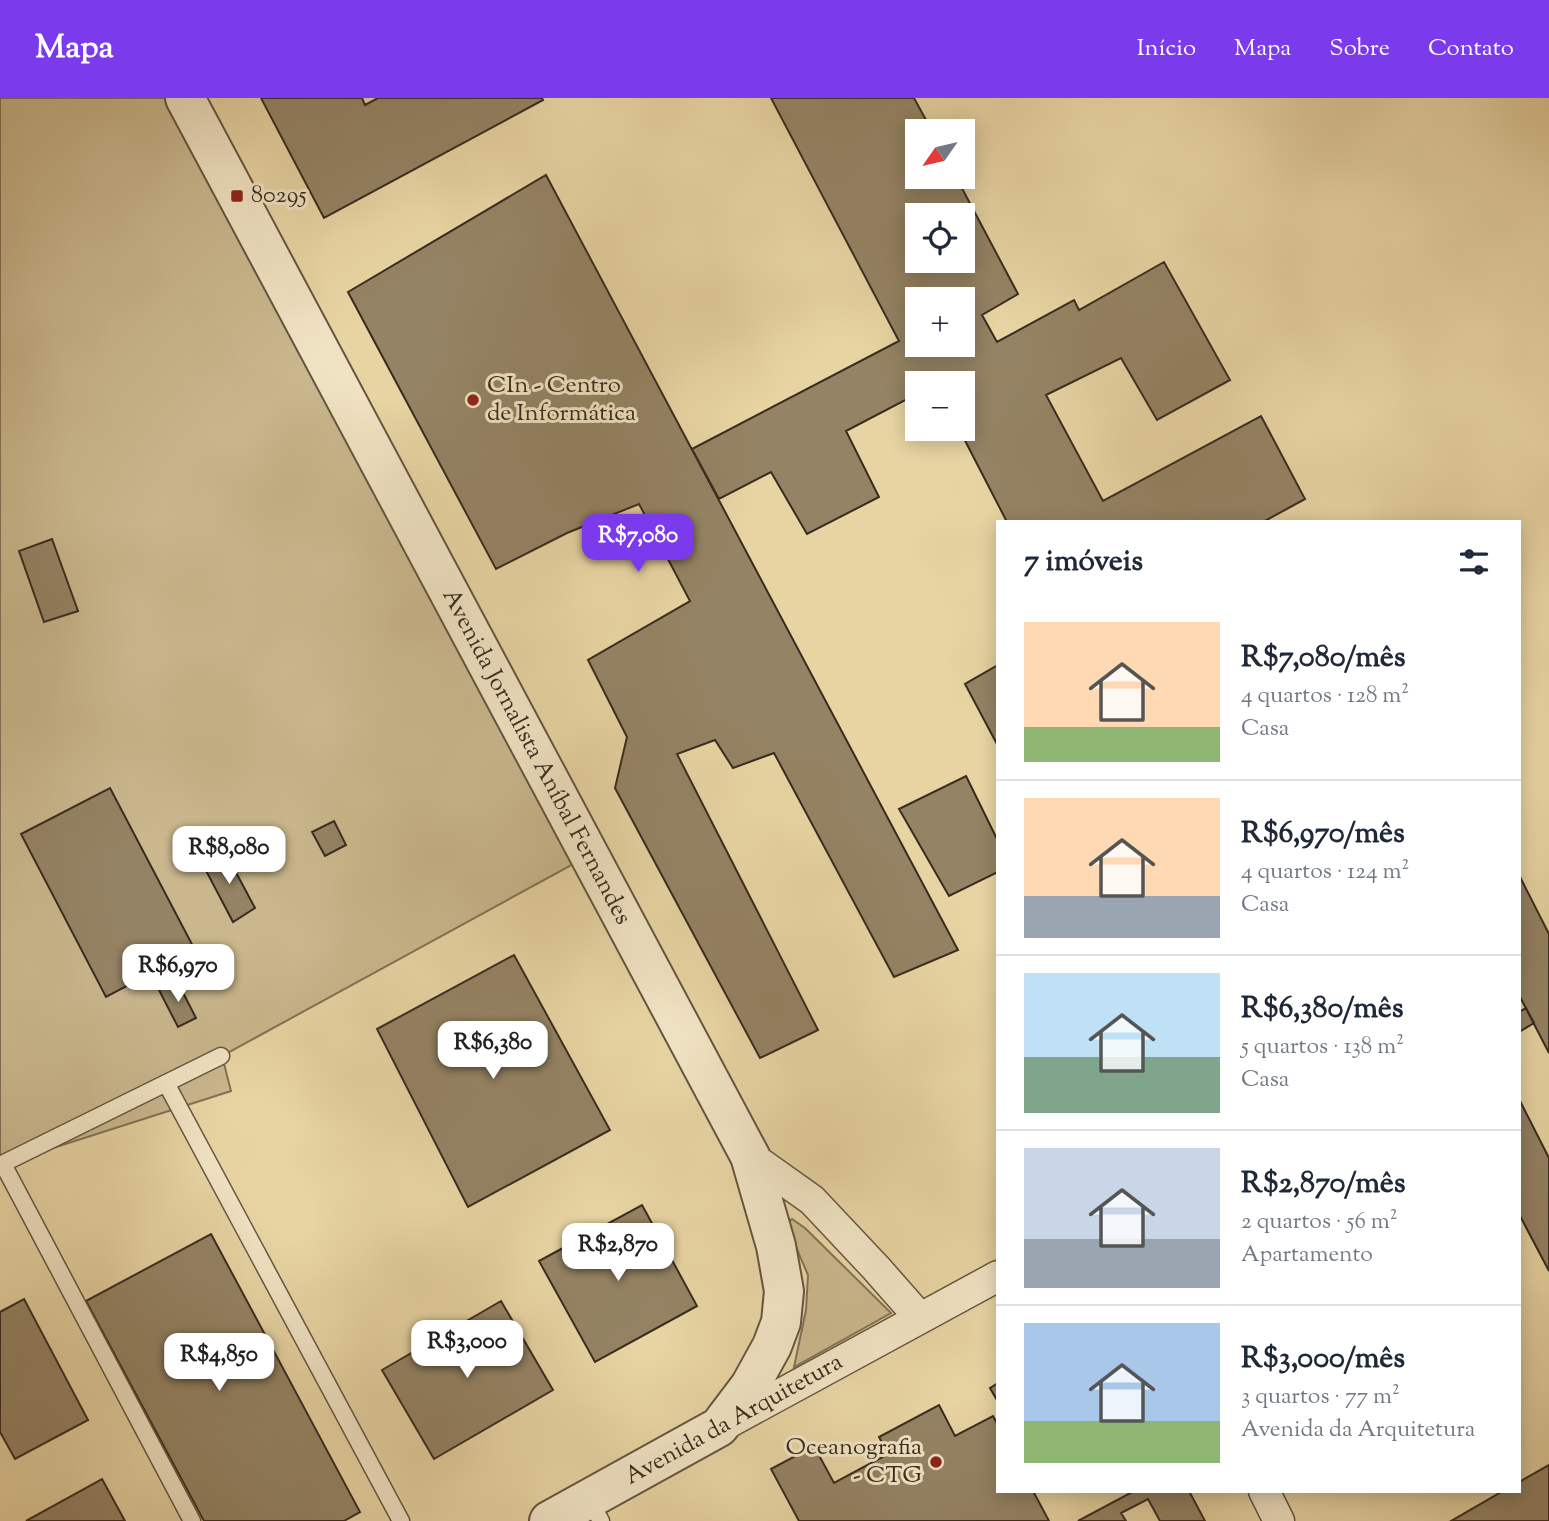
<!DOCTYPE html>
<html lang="pt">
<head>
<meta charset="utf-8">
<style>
  :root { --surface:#fff; --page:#f2f2f3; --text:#1f2937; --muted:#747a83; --line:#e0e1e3; --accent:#7c3aed }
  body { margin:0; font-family:"Sorts Mill Goudy",serif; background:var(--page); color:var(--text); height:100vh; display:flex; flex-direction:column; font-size:26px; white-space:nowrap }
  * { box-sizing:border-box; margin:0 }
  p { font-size:23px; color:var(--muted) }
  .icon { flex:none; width:38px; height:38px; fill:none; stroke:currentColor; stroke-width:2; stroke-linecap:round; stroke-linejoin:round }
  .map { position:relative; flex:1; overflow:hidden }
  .sheet { position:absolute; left:996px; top:422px; width:525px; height:973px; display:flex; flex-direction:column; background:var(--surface); border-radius:0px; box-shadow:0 4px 18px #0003 }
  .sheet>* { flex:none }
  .needle { width:46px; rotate:236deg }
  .buttons { position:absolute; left:905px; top:21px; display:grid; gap:14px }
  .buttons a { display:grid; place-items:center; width:70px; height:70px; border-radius:0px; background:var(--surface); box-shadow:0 4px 18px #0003; font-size:35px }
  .price { position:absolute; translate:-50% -60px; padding:0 16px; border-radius:14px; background:#fff; color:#222; font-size:23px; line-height:46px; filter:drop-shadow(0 2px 4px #0008) }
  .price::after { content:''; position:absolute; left:50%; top:42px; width:21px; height:16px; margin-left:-10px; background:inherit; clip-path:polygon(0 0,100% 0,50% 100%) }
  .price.current { background:var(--accent); color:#fff }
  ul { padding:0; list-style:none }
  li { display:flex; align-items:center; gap:21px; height:175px; padding:0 28px }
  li+li { border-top:2px solid var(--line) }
  li span { display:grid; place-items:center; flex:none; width:196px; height:140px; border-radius:0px; color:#555 }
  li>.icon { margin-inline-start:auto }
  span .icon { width:84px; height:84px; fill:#fffc; stroke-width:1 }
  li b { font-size:30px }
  h2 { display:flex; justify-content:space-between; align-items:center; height:84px; padding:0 28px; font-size:30px }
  header { display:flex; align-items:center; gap:42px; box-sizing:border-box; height:98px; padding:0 35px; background:var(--accent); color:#fff }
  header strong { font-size:33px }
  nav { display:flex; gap:38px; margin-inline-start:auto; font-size:24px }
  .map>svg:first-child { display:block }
  .green { fill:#cab78d; stroke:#817256; stroke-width:2 }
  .building { fill:#948364; stroke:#382c1f; stroke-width:2; fill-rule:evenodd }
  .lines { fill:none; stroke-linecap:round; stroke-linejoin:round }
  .service-casing { stroke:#645640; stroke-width:19 }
  .minor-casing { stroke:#645640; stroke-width:33 }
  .tertiary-casing { stroke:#645640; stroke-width:42 }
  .service { stroke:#f0e3c3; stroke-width:16 }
  .minor { stroke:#f0e3c3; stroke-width:30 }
  .tertiary { stroke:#f0e3c3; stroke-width:38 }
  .poi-dot { fill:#8f2418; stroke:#f0e3c3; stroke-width:2.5 }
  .labels { text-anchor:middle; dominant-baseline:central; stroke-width:6; stroke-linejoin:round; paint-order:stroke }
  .poi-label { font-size:24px; fill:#382c1f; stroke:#f0e3c3; text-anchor:start }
  .street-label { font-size:24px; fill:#382c1f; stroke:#f0e3c3 }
</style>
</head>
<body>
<header>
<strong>Mapa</strong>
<nav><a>Início</a><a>Mapa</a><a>Sobre</a><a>Contato</a></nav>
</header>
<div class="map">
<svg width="1549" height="1423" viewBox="0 0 1549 1423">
  <rect width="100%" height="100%" fill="#e8d4a3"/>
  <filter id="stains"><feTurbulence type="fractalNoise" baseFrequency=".00286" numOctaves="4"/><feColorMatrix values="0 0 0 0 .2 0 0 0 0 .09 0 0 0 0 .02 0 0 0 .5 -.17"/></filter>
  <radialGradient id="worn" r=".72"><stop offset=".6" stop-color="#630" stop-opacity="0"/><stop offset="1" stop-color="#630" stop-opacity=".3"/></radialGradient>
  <!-- green -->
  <path class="green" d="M0 0H178L588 758 222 958 231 993 0 1067Z
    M792 1121 805 1130 891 1215 794 1269 806 1212 808 1177 786 1126Z"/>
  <!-- building -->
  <path class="building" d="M261 0H362L365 7 378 0H542L543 2 324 120Z
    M771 0H914L932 33H917V79H956L1018 196 982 217 997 244 1074 202 1079 212 1164 164 1230 282 1157 322 1121 260 1046 297 1103 403 1261 318 1305 401 1263 424H1007L959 331H962V285H917V296L846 333 879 399 807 436 771 374 719 401 692 351 899 243ZM917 117H962V163H917ZM917 201H962V247H917Z
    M546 77 958 852 894 879 774 655 733 670 715 642 677 656 818 932 760 960 615 690 627 639 588 562 690 503 639 406 567 435 496 471 348 194Z
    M52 441 78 513 44 524 19 453Z
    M998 567V648L965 586Z
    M966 678 998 743V774L949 798 899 711Z
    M110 690 195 852 106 899 21 736Z
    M334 723 346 747 325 758 312 734Z
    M224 752 255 810 233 824 202 765Z
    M1519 777 1549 836V955L1519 897Z
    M514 857 610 1032 468 1109 377 931Z
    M177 883 196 920 178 929 159 892Z
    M1526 910 1534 925 1519 934V914Z
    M1519 1001 1549 1060V1173L1519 1116Z
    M642 1107 697 1208 595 1264 539 1163Z
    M211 1136 360 1414 344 1423H204L86 1203Z
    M24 1201 88 1322 15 1361 0 1334V1214Z
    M501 1203 553 1292 434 1361 382 1272Z
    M998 1285V1304L990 1290Z
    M939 1307 955 1338 993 1318 998 1327V1393H1033L1049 1423H799L771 1371 814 1348 834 1385 888 1356 879 1339Z
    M1549 1367V1423H1451L1503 1393H1519V1384Z
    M102 1381 125 1423H26Z
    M1134 1393H1189L1205 1423H1160L1148 1401 1121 1415 1126 1423H1078Z"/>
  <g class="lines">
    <!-- service casing -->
    <g class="service-casing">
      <path id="service" d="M166 985 401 1423
        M3 1066 192 1423
        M0 1067 221 958
        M589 1401 601 1423"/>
    </g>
    <!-- minor casing -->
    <g class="minor-casing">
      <path id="minor" d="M750 1058 812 1102 876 1170 920 1220
        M724 1327 998 1178
        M1264 1393 1279 1423"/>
    </g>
    <!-- tertiary casing -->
    <g class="tertiary-casing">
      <path id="tertiary" d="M185 0 750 1058 776 1148 784 1193 781 1224 772 1248 750 1288 719 1329 549 1423"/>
    </g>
    <!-- service -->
    <use href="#service" class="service"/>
    <!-- minor -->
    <use href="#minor" class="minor"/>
    <!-- tertiary -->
    <use href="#tertiary" class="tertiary"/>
  </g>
  <!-- markers -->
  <g class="poi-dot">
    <rect x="230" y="91" width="14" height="14" rx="3.5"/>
    <circle cx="473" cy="302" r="7"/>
    <circle cx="936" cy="1364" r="7"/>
  </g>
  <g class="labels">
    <!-- poi labels -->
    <g class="poi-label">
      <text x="251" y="98">80295</text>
      <text x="487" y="288">CIn - Centro<tspan x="487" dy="28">de Informática</tspan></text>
      <text x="922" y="1350" text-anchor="end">Oceanografia<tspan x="922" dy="28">- CTG</tspan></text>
    </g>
    <!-- street labels -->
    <g class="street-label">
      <text transform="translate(536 659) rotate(62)">Avenida Jornalista Aníbal Fernandes</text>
      <text transform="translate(734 1322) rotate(-29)">Avenida da Arquitetura</text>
    </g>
  </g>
  <rect width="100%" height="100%" filter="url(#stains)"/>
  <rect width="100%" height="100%" fill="url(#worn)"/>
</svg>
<div class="buttons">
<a><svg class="needle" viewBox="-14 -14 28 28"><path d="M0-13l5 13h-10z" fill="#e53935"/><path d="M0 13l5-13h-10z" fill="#747a83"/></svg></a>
<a><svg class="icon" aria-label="locate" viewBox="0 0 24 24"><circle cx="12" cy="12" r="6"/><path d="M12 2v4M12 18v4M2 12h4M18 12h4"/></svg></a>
<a>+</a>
<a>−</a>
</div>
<b class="price current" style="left:638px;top:476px">R$7,080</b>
<b class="price" style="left:229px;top:788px">R$8,080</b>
<b class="price" style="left:178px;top:906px">R$6,970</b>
<b class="price" style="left:493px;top:983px">R$6,380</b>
<b class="price" style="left:618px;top:1185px">R$2,870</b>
<b class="price" style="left:467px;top:1282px">R$3,000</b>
<b class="price" style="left:219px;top:1295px">R$4,850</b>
<section class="sheet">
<h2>7 imóveis<svg class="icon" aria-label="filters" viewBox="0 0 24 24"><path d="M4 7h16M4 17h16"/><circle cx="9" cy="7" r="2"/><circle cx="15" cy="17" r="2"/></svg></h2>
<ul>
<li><span style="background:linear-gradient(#ffd9b3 75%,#8fb573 0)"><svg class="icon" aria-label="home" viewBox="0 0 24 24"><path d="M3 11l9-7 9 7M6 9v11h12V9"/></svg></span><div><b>R$7,080/mês</b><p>4 quartos · 128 m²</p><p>Casa</p></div></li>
<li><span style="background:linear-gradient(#ffd9b3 70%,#9aa5b1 0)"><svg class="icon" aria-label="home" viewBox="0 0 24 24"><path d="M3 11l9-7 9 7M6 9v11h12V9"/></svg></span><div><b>R$6,970/mês</b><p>4 quartos · 124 m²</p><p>Casa</p></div></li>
<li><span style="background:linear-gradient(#bfe0f5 60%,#7fa58c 0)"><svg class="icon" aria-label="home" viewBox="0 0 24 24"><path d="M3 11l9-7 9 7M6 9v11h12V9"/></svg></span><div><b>R$6,380/mês</b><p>5 quartos · 138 m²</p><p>Casa</p></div></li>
<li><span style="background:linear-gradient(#c9d6e8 65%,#9aa5b1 0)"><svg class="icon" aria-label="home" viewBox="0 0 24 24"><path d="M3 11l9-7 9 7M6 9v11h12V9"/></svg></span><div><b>R$2,870/mês</b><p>2 quartos · 56 m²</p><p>Apartamento</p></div></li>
<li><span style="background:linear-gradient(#a9c7e8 70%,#8fb573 0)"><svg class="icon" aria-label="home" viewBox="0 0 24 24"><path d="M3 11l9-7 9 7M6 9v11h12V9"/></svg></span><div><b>R$3,000/mês</b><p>3 quartos · 77 m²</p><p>Avenida da Arquitetura</p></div></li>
</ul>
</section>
</div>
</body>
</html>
